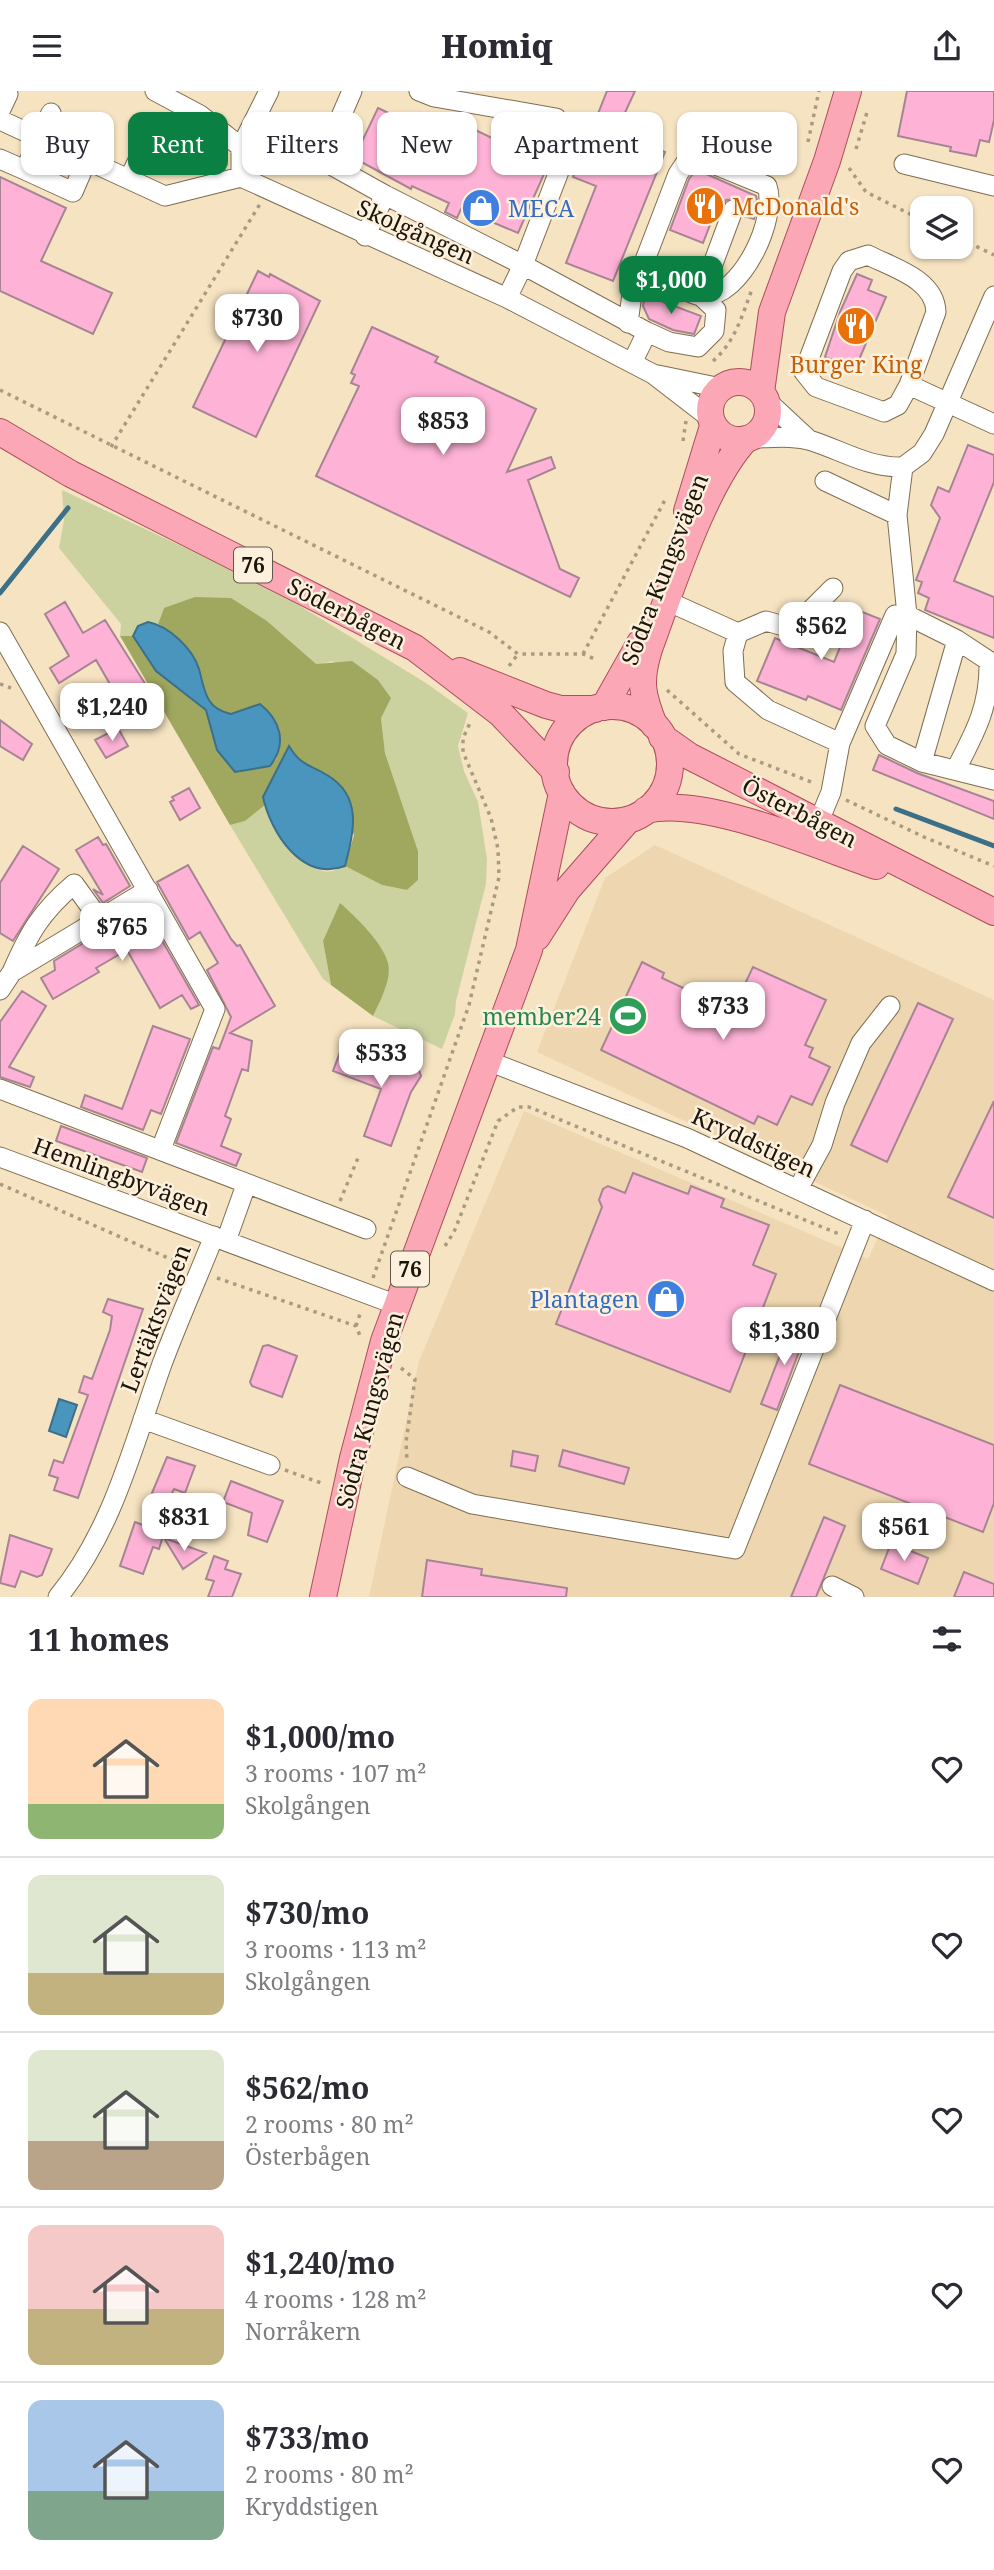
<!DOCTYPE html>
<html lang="en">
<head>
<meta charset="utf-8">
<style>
  :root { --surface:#fff; --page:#f7f7f7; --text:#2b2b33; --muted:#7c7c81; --line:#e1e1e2; --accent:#0b8043 }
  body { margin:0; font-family:"Noto Serif",serif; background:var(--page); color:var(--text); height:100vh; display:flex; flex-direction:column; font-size:26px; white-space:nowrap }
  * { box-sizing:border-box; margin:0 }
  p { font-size:23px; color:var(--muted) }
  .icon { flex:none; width:38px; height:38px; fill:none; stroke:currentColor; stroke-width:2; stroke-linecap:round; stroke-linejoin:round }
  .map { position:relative; height:1506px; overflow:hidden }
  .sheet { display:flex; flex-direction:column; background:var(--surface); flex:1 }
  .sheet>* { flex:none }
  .banner { position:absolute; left:21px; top:21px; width:952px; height:63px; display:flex; gap:14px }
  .controls { position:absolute; left:910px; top:105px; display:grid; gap:14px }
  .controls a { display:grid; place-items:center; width:63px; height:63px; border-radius:14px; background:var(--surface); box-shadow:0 2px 5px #0004; font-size:35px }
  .price { position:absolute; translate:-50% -60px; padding:0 16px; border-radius:14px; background:#fff; color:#222; font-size:23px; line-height:46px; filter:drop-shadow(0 2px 4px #0008) }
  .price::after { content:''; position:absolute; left:50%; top:42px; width:21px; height:16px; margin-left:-10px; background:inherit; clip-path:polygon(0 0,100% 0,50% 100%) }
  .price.selected { background:var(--accent); color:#fff }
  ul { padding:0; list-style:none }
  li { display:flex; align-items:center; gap:21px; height:175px; padding:0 28px }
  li+li { border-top:2px solid var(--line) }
  li span { display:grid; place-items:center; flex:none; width:196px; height:140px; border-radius:14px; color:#555 }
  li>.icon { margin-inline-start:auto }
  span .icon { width:84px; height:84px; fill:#fffc; stroke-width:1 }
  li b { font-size:30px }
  h2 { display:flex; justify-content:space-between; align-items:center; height:84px; padding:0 28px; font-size:30px }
  .pill { padding:0 24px; border-radius:14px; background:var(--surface); box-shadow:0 2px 5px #0004; font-size:24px; line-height:63px }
  .pill.selected { background:var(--accent); color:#fff }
  header { display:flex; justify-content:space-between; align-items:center; height:91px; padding:0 28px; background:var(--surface); font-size:32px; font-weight:800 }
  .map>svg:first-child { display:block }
  .built { fill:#eed7b0 }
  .green { fill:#cbd2a0 }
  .forest { fill:#a0a85f }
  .water { fill:#4995be; stroke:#3c6f88; stroke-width:2 }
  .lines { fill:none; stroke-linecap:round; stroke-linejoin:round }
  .stream { stroke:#3c6f88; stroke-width:5 }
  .building { fill:#feb3d6; stroke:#a78494; stroke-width:2 }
  .minor-casing { stroke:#7e6d50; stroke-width:21 }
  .major-casing { stroke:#ac4e5b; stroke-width:28 }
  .path { stroke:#a99a81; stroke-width:3.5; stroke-dasharray:3.5 5; stroke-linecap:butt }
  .minor { stroke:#fff; stroke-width:19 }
  .major { stroke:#fca7b6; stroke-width:26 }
  .labels { text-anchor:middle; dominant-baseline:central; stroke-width:5; stroke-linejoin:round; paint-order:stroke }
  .shield { fill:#fdf1de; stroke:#60584a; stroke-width:2 }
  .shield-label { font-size:21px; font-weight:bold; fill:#1c160a }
  .food-label { font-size:23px; fill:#c56008; stroke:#fdf1de; text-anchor:start }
  .shop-label { font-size:23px; fill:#366cbe; stroke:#fdf1de; text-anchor:start }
  .street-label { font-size:23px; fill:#1c160a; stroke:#fdf1de }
  .leisure-label { font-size:23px; fill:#27864d; stroke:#fdf1de; text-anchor:end }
</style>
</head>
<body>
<header><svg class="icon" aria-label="menu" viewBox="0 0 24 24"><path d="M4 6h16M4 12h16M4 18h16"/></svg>Homiq<svg class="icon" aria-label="share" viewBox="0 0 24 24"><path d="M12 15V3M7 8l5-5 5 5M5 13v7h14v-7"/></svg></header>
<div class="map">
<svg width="994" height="1506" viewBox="0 0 994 1506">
  <rect width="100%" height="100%" fill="#f6e3c2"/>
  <!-- built -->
  <path class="built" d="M655 754 994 909V1506H369L419 1270 524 1020 868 1168 888 1125 537 961 605 787Z"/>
  <!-- green -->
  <path class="green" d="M62 399 269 496 426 592 468 622 458 655 464 680 478 711 487 768 486 793 456 910 455 923 442 958 373 925 386 896 323 850 331 894 323 888 230 734 245 730 265 714C270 739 296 774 323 780 331 782 338 778 345 775L382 794 407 799 418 789V760L385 662 381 627 333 570 316 574 267 530 164 517 158 533C145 531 139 533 133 545H120L121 533 59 457 64 429Z"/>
  <!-- forest -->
  <path class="forest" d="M195 506 231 507 267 530 316 573 352 570 378 589 391 607 381 627 385 662 418 760V789L407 799 382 794 345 775 354 744 327 683 298 669 289 656 263 705 265 714 245 730 230 734 120 545H133L156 580 206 619 236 681 271 674 277 667 250 616 231 623C200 616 199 583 186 559 181 549 168 539 158 533L164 517Z
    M340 812C355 825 383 852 388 872 392 889 380 910 373 925L331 894 323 850Z"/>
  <!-- water -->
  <path class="water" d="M148 531C169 535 193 558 199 578 205 600 205 617 231 623L260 613C280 629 288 652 270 675L235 681 217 659 206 619 156 580 133 545 138 535Z
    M289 655C301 675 309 673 327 684 363 705 354 742 345 775 302 791 271 742 263 706Z
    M59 1308 77 1314 66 1346 49 1340Z"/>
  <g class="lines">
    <!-- stream -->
    <path class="stream" d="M0 502 68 417
      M896 718 994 755"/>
  </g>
  <!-- building -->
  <path class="building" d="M607 0H635L616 41 665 61 613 190 566 172 596 95 573 86Z
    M907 0H994V29L989 51 980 49 976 65 950 60 951 56 898 45Z
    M378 17 399 27 401 23 455 50 463 33 548 74 518 142 461 118 457 127 445 121 449 112 412 95 411 98 354 67Z
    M704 82 756 105 757 109 754 128 744 125 745 116 738 108 726 109 719 123 715 121 703 152 670 139 689 88 693 83Z
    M0 86 66 117 41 170 112 202 93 243 0 200Z
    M258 180 269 186 270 183 320 210 256 346 193 316Z
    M857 183 872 189 868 199 886 206 855 278 825 266 840 221Z
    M645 204 701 225 694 243 673 239 649 228 643 215Z
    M372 236 438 266 435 271 536 318 507 381 551 366 555 377 528 389 560 478 579 487 570 506 316 385 359 295 351 292 355 284 351 282Z
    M968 354 994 364V391L954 490 994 506V547L925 519 929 507 918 502 922 491 916 489 940 427 931 414 938 396 949 401Z
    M65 511 83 542 105 529 149 599 122 614 96 569 59 592 50 577 69 565 45 523Z
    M830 518 852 527 855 518 880 528 841 619 808 605 806 609 757 590 775 547 834 571 846 541 822 531Z
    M0 629 32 653 23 669 0 655Z
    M118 637 128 655 106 667 95 649Z
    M879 664 917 682 994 710V728L873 679Z
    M189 697 200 717 180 729 170 711 174 709 172 706Z
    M98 746 103 754 106 753 130 795 103 812 93 798 103 804 76 759Z
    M23 755 59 778 13 850 0 842V792Z
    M188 774 231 848 237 855 240 854 275 915 230 942 252 950 248 980 242 978 225 1025 231 1028 221 1055 241 1063 236 1075 176 1052 213 956 219 958 231 926 207 879 218 872 200 841 189 848 157 791Z
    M133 822 150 852 160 846 199 914 191 918 182 904 160 917 127 859 96 877 99 881 53 908 41 887 55 879 54 870Z
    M642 871 664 882 662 887 698 904 702 897 736 912 753 876 826 909 805 954 813 957 809 966 830 976 812 1014 791 1005 777 1034 758 1025 754 1033 601 959Z
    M22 900 46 915 9 976 34 986 30 996 0 986V931Z
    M918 912 953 928 887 1071 851 1054Z
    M153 935 190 948 161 1023 151 1019 143 1039 81 1016 85 1004 122 1018Z
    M343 953 399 974 403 972 418 976 421 985 411 1001 391 1055 364 1045 381 998 333 980Z
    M994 1010V1127L948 1106Z
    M61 1035 147 1067 142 1081 56 1050Z
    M633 1082 688 1103 691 1095 724 1108 721 1116 769 1134 753 1174 776 1183 730 1301 556 1233 602 1116 599 1109 603 1098 608 1095 625 1102Z
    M108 1208 143 1218 78 1407 54 1399 58 1387 49 1384 54 1369 63 1372 88 1304 79 1301 84 1285 92 1288 110 1239 112 1225 103 1221Z
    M792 1233 807 1239 777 1319 761 1313Z
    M268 1254 297 1265 282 1306 252 1295 250 1291 263 1255Z
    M840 1294 994 1354V1412L983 1441 809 1373Z
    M563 1359 629 1377 624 1393 559 1375Z
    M513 1360 538 1365 535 1380 511 1375Z
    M167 1366 195 1375 185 1402 174 1398 169 1409 152 1402Z
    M231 1390 283 1410 267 1451 248 1444 252 1422 223 1411Z
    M824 1426 845 1435 816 1506H791Z
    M135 1431 164 1442 159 1458 153 1456 143 1483 120 1475Z
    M10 1444 52 1458 42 1484 37 1486 21 1480 15 1496 0 1492Z
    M164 1447 206 1462 183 1478Z
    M891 1452 928 1467 918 1493 881 1478Z
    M214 1465 228 1470 225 1478 241 1483 232 1506H208L214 1490 206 1488Z
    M427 1469 482 1478 481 1484 567 1497 566 1506H422Z
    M964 1481 994 1493V1506H954Z"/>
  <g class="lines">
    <!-- minor casing -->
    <g class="minor-casing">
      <path id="minor" d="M155 0 200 24 241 56
        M269 0 241 56V86L507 207 653 283 710 327
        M419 0 434 6 556 27 563 70 523 174 647 241 632 272
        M0 20 8 3
        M0 29 165 105 241 86
        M297 55 385 104 365 145
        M0 68 25 79 51 22
        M322 69 352 0
        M904 73 994 95
        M25 79 73 101 97 45
        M129 88 139 67
        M385 104 523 174 507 207
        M628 232 632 203 678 83 686 71 706 70 767 95C778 126 742 207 702 205 689 204 656 183 643 176
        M647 241 669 251 698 256 714 240 716 219 701 205 733 119
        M658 284 721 297
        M909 294 898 314 884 321 816 296 804 281 842 180 849 170 868 164C893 177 935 188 936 221L909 294 994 333
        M766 309 809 349
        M751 347C770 347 794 344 812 350 843 360 869 377 903 376
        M903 376 922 362 934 343 994 205
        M825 390 897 424 903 376
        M897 424 907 524 906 563 875 635 887 654 922 671 994 689
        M833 497 811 519 787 536 766 530 738 542 733 560 735 591 768 619 840 652
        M667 510 738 542
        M907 524 957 549 989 570C990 614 976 640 956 678
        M0 541 215 918 161 1058
        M922 671 957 549
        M819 730 831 701 840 652 895 524
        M12 881C29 842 41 821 74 793L100 829
        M0 899 12 881 148 799
        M488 970 687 1047 994 1190
        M0 998 366 1138
        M0 1066 397 1214
        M798 1098 822 1054 835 1012 861 952 890 915
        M226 1150 246 1094
        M143 1328 270 1374
        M407 1386 472 1413 735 1458 865 1129
        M832 1495 854 1506
        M58 1506C113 1439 133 1354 162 1273 178 1230 197 1188 214 1145"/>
    </g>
    <!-- major casing -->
    <g class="major-casing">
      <path id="major" d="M710 320a29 29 0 1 1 58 0a29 29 0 1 1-58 0Z
        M761 301 772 221 827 70 848 0
        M0 341 71 383 415 557 501 623 556 681
        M687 420 713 335
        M460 580 546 614 561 618H595
        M554 673a58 58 0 1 1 116 0a58 58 0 1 1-116 0Z
        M604 616 640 552
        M654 634C642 604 639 590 649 558 671 499 704 393 746 348
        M662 646 689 665 994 821
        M646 719C705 705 817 755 876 775
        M537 846 567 799 627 730
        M323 1506 353 1367 384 1250 529 859 562 702"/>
    </g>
    <!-- path -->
    <path class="path" d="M808 51 819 0
      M856 58 868 18
      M849 77 866 101 922 129
      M961 148 994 164
      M713 270C735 251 742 225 752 198
      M0 299 489 541 518 563H583L597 569
      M683 350 686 330
      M111 356 260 113
      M583 563 666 407
      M509 575 518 563
      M0 593 11 597
      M667 599 739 663 814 692
      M846 709 924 746 994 775
      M0 1093 184 1174
      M340 1110 358 1067
      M445 1155 454 1141 498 1030 518 1016H529L839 1143
      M217 1187 356 1235 361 1247
      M373 1187 469 914 499 786 498 758 491 727 463 661V647L470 632
      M356 1235 361 1220
      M401 1277 415 1288 406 1351 407 1369
      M285 1379 324 1393"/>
    <!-- minor -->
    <use href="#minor" class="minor"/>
    <!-- major -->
    <use href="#major" class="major"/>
  </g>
  <!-- icons -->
  <defs>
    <g id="restaurant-disc" transform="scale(2.0125)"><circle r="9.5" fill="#e8710a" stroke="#fdf1de"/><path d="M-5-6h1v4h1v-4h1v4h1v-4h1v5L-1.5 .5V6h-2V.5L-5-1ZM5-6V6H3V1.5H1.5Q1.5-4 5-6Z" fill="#fff"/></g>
    <g id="shop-disc" transform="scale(2.0125)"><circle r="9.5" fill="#3f7fe0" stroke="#fdf1de"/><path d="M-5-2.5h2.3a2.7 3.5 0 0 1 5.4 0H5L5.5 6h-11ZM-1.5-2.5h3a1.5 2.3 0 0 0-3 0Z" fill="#fff"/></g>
    <g id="stadium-disc" transform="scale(2.0125)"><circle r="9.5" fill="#2e9e5b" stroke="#fdf1de"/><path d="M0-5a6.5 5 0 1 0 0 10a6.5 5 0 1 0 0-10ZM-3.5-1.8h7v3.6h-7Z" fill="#fff"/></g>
  </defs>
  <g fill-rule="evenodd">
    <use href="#restaurant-disc" x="705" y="115"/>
    <use href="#shop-disc" x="481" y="117"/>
    <use href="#restaurant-disc" x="856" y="235"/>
    <use href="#stadium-disc" x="628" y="925"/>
    <use href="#shop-disc" x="666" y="1208"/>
  </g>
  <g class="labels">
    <!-- shield labels -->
    <g class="shield">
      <rect x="234" y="456.5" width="38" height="35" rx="5"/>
      <rect x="391" y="1160.5" width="38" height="35" rx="5"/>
    </g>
    <g class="shield-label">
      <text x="253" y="474">76</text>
      <text x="410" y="1178">76</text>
    </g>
    <!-- food labels -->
    <g class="food-label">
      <text x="732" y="115">McDonald's</text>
      <text x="856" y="273" text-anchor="middle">Burger King</text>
    </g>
    <!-- shop labels -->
    <g class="shop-label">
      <text x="508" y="117">MECA</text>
      <text x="639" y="1208" text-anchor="end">Plantagen</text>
    </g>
    <!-- street labels -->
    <g class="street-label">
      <text transform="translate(416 140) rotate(24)">Skolgången</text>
      <text transform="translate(664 478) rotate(-69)">Södra Kungsvägen</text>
      <text transform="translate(347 522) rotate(27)">Söderbågen</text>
      <text transform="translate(800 721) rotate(27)">Österbågen</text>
      <text transform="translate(754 1051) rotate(25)">Kryddstigen</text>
      <text transform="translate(122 1085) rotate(20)">Hemlingbyvägen</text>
      <text transform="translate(155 1227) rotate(-69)">Lertäktsvägen</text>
      <text transform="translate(369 1319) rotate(-75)">Södra Kungsvägen</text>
    </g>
    <!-- leisure labels -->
    <g class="leisure-label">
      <text x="601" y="925">member24</text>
    </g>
  </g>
</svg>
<div class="controls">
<a><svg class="icon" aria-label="layers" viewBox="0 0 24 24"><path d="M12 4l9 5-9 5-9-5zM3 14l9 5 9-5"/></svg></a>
</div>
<b class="price selected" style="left:671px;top:225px">$1,000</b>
<b class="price" style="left:257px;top:263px">$730</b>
<b class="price" style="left:443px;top:366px">$853</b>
<b class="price" style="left:821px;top:571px">$562</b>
<b class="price" style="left:112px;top:652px">$1,240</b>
<b class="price" style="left:122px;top:872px">$765</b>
<b class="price" style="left:723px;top:951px">$733</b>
<b class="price" style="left:381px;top:998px">$533</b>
<b class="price" style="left:784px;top:1276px">$1,380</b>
<b class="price" style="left:184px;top:1462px">$831</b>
<b class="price" style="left:904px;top:1472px">$561</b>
<div class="banner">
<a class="pill">Buy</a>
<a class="pill selected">Rent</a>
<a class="pill">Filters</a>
<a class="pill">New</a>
<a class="pill">Apartment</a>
<a class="pill">House</a>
</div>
</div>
<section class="sheet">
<h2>11 homes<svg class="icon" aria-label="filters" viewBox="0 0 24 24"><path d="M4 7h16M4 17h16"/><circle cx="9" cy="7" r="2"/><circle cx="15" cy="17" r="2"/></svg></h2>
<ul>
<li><span style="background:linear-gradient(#ffd9b3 75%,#8fb573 0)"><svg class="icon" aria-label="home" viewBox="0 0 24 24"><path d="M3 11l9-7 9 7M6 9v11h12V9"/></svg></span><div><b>$1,000/mo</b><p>3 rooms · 107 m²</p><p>Skolgången</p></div><svg class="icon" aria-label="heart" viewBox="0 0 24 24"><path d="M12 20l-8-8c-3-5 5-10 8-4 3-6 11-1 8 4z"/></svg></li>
<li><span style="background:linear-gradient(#dfe7d0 70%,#c2b280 0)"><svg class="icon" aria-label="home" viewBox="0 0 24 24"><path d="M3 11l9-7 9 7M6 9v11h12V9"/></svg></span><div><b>$730/mo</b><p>3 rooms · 113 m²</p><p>Skolgången</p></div><svg class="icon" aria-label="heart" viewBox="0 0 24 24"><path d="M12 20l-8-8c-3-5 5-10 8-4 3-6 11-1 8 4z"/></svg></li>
<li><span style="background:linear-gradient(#dfe7d0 65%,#b9a48a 0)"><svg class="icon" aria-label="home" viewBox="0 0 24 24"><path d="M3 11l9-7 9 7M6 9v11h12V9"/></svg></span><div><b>$562/mo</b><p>2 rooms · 80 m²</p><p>Österbågen</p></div><svg class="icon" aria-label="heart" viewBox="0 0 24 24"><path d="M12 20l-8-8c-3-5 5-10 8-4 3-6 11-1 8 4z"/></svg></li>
<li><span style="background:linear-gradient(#f6c9c9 60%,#c2b280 0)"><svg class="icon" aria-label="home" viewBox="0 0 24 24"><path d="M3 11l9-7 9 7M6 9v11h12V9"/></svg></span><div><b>$1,240/mo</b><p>4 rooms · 128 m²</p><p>Norråkern</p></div><svg class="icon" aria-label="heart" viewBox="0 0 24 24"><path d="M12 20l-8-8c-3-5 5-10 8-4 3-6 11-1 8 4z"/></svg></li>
<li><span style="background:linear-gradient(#a9c7e8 65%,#7fa58c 0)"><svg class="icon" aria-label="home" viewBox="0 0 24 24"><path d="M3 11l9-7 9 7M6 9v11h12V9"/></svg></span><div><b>$733/mo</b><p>2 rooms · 80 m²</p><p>Kryddstigen</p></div><svg class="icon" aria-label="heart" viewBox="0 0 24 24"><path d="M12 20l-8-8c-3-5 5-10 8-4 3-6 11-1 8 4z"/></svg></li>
</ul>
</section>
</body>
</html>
